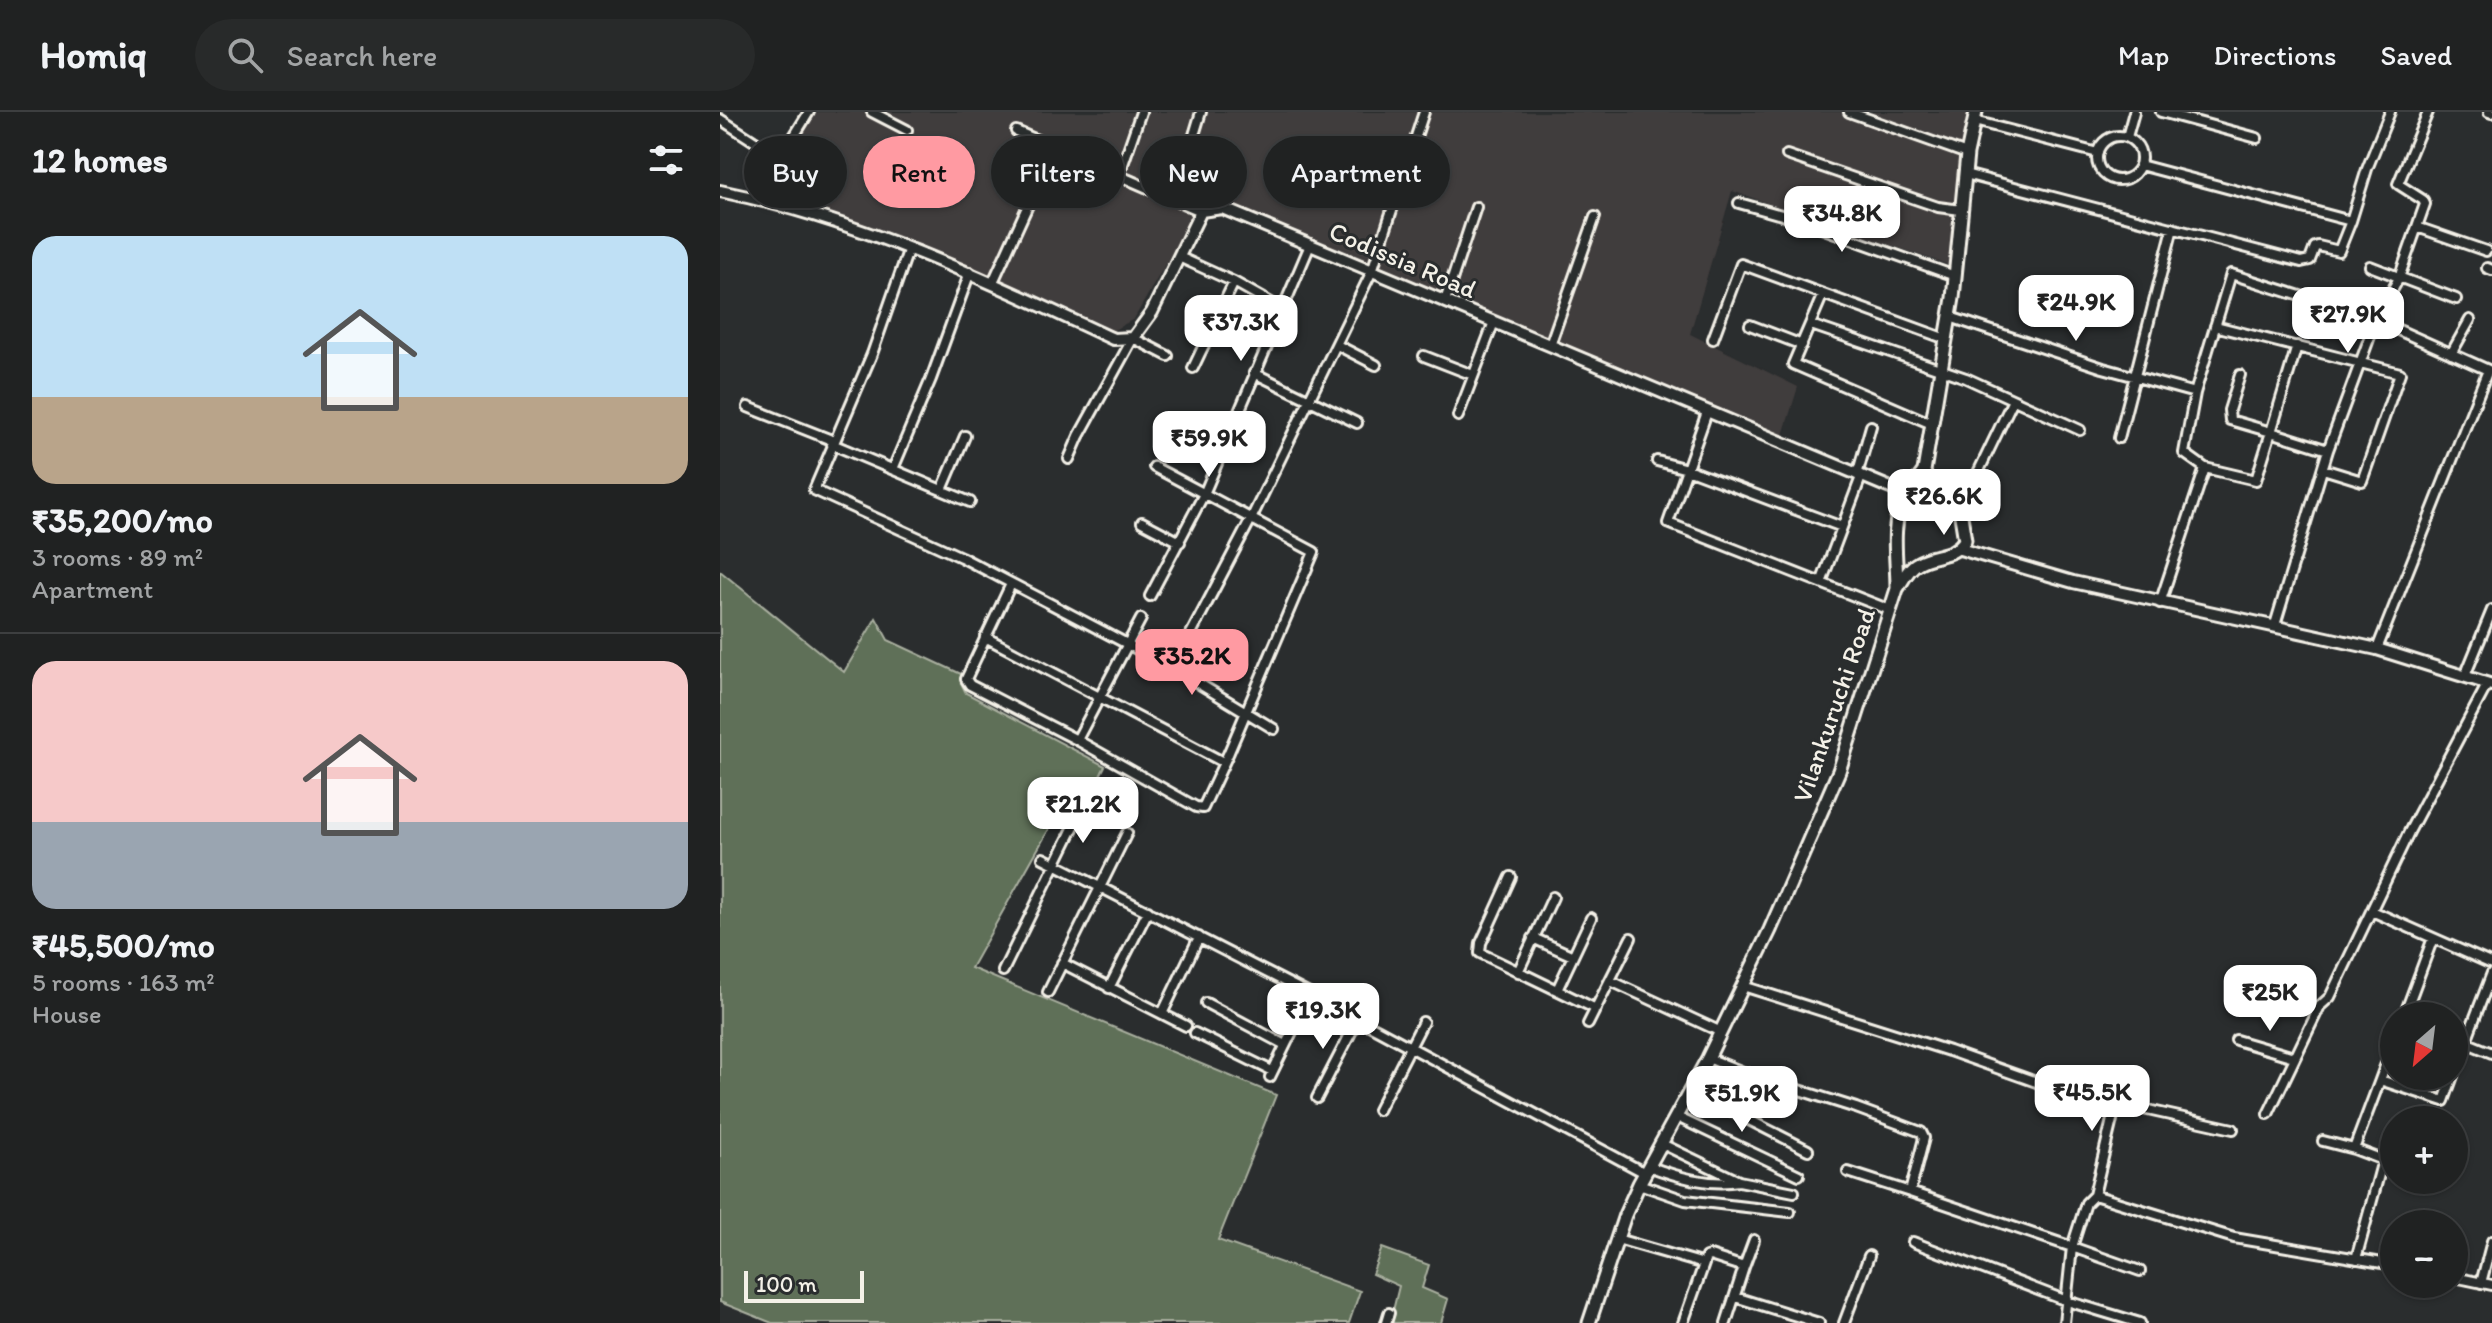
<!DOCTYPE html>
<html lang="en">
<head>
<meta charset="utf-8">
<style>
  :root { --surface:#202222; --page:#282a2a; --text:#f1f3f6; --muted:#a2a4a5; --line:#3d3f40; --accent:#ff9aa2 }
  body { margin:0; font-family:Itim,sans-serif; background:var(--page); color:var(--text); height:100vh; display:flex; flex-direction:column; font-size:30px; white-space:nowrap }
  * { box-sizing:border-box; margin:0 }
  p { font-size:26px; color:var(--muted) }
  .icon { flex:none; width:44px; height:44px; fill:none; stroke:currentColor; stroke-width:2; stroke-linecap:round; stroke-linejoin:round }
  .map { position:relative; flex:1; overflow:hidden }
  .sheet { display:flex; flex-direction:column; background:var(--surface); width:720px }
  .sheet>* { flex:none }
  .banner { position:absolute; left:24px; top:24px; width:760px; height:72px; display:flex; gap:16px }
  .needle { width:52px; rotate:208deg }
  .tools { position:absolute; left:1660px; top:890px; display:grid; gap:16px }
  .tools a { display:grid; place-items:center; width:88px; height:88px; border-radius:50%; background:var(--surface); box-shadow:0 2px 6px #0004,0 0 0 2px var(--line); font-size:40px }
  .scale { position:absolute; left:24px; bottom:20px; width:120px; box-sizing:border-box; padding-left:8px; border:4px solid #f4f1e8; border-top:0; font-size:22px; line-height:28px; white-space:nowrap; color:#f4f1e8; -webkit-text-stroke:6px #2a2d2e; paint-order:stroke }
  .price { position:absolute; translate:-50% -68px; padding:0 18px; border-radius:16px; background:#fff; color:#222; font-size:26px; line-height:52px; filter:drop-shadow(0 2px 4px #0008) }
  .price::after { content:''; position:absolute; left:50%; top:48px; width:24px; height:18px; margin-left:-12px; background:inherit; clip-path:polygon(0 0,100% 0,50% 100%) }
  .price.selected { background:var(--accent); color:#111 }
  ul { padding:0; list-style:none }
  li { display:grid; align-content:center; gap:16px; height:424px; padding:0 32px }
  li+li { border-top:2px solid var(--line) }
  li span { display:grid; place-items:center; height:248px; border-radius:24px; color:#555 }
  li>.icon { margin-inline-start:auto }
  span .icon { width:144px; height:144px; fill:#fffc; stroke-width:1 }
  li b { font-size:34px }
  h2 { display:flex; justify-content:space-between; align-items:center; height:96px; padding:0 32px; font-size:34px }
  .tag { padding:0 28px; border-radius:36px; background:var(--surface); box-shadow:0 2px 6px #0004,0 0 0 2px var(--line); font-size:28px; line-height:72px }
  .tag.selected { background:var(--accent); color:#111 }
  header { display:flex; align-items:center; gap:48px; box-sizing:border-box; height:112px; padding:0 40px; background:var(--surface); border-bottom:2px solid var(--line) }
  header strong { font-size:38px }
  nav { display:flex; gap:44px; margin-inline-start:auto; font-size:28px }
  .search { width:560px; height:72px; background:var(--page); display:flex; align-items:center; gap:20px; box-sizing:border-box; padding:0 28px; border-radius:44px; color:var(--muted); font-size:30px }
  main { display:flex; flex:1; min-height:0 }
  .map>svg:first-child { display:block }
  .built { fill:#403c3c }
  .green { fill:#5f6f58; stroke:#aab0a0; stroke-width:2 }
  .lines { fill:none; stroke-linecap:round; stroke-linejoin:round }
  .minor-casing { stroke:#f4f1e8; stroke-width:14 }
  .tertiary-casing { stroke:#f4f1e8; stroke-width:16 }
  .secondary-casing { stroke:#f4f1e8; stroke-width:17 }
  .minor { stroke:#2a2d2e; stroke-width:8 }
  .tertiary { stroke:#2a2d2e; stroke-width:10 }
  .secondary { stroke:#2a2d2e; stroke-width:11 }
  .labels { text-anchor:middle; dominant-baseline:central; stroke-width:6; stroke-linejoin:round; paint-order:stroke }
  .street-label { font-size:26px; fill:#f4f1e8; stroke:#2a2d2e }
</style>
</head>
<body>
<header>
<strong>Homiq</strong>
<div class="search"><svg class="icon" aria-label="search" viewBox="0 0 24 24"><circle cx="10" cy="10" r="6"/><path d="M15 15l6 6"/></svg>Search here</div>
<nav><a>Map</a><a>Directions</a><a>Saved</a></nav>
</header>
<main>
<section class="sheet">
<h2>12 homes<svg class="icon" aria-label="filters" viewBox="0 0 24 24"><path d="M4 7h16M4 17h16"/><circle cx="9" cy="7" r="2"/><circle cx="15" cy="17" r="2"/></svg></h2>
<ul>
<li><span style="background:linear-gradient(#bfe0f5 65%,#b9a48a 0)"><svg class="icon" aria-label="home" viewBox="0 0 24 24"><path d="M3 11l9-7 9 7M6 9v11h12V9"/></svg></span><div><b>₹35,200/mo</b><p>3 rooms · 89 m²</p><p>Apartment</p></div></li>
<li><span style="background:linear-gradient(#f6c9c9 65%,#9aa5b1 0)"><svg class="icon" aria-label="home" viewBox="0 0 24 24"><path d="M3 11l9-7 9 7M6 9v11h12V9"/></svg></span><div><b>₹45,500/mo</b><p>5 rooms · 163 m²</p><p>House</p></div></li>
</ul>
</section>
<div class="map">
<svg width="1772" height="1211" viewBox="0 0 1772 1211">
  <rect width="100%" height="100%" fill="#2a2d2e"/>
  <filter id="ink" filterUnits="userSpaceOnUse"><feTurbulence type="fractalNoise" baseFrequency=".0125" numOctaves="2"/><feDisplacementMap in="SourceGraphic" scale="16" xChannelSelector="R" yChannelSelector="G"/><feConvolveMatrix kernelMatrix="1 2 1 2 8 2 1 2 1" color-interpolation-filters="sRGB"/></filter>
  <g filter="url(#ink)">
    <!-- built -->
    <path class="built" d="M96 0H1252L1245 29 1229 153 1012 79 970 222 1078 275 1063 323 484 85 414 207 392 219 49 76Z"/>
    <!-- green -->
    <path class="green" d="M0 459 124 560 156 506 168 528 241 562V571L246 581 385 654 366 692 347 685 251 856 556 983 498 1128 640 1179 629 1211H52L0 1190Z
      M662 1136 709 1153 702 1176 728 1187 721 1211H670L679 1174 652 1162Z"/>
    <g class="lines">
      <!-- minor casing -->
      <g class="minor-casing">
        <path id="minor" d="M152 0 187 18
          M481 0 461 66 481 98
          M1129 0 1247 42
          M1441 0 1537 26
          M1769 0 1772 1
          M0 7 60 46
          M1254 9 1378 41
          M296 19 481 99
          M1377 46a22 22 0 1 1 44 0a22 22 0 1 1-44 0Z
          M1407 25 1414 0
          M1067 43 1218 95 1241 98
          M1245 62 1581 150 1590 148 1595 135 1598 134 1619 139 1631 109 1420 53
          M399 64 421 0
          M36 86 89 0
          M1019 91 1076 107 1235 164
          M1631 109 1647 57 1670 0
          M1697 115 1766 139
          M189 136 152 242 94 378 241 445 453 556 531 407 652 159 704 0
          M459 145 514 170 562 197
          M1650 154 1736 187
          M1767 156 1772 158
          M273 170 314 80
          M1103 182 1073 252 1212 312
          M725 189 756 95
          M1230 205 1383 256 1475 281
          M1030 213 1082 233
          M1091 213 1246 266 1360 318
          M1495 214 1680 261 1642 369 1603 357
          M993 227 1021 152 1226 227
          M617 233 656 253
          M830 233 875 105
          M1731 242 1750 208
          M704 244 753 263
          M473 256 514 170
          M534 261 637 311
          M1520 263 1509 298 1510 308 1551 320 1577 234
          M28 295 114 329
          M987 300 948 411 1170 498
          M738 304 774 210
          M1399 326 1453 116
          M112 332 250 390
          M349 347 359 324 413 226 448 244
          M937 349 967 357 1122 415
          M1485 356 1536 368 1551 320 1608 338
          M173 357 211 267 250 160
          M1137 363 1151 314
          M222 378 245 324
          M1240 398 1293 288
          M422 410 460 430
          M1101 471 1141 365
          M291 472 246 567 250 573 357 628 476 695 483 696 509 640 594 440 434 355
          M430 484 484 382 590 133
          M1440 491 1485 356 1464 341 1475 281 1511 162 1656 208 1768 258 1657 537
          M1555 513 1608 338 1656 208 1679 166 1705 92 1703 88 1678 72 1708 0
          M265 525 503 650
          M453 556 554 617
          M1745 564 1772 498
          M357 628 421 507
          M323 746 638 907 925 1061
          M791 765 761 831 760 841 876 897
          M1652 799 1772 852
          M813 826 853 844
          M342 851 466 914
          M283 859 361 700
          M798 860 833 785
          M891 869 1001 920
          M1023 874 1229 939 1333 976 1396 991 1374 1083 1514 1126 1674 1153
          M389 876 428 799
          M837 878 871 806
          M328 880 407 721
          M486 891 565 933
          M442 902 479 825
          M1684 904 1713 826
          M868 912 911 826
          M475 921 552 959
          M1516 928 1574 945
          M1745 930 1772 941
          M988 946 1023 960 1136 996 1201 1020 1204 1026 1190 1080 1352 1135 1366 1091 1374 1083
          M1734 960 1772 861
          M550 965 590 883
          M1660 968 1674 930
          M970 978 1088 1038
          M597 986 638 907
          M1396 991 1513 1017
          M658 998 703 910
          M1548 1002 1600 894 1610 885 1689 720 1768 571
          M955 1004 1079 1063
          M1603 1029 1634 1037
          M940 1031 1019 1069 1074 1080
          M928 1054C958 1065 987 1074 1019 1069
          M1128 1060 1190 1080
          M919 1072 965 1088 1070 1100
          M897 1127 984 1152 986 1145 990 1144 1024 1155 1006 1211
          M1193 1130 1347 1189 1420 1211
          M1636 1147 1663 1048 1634 1037 1660 968 1724 989 1733 964
          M1024 1155 1034 1128
          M1734 1165 1772 1173
          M1761 1171 1772 1129
          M1015 1185 1099 1211
          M666 1211 669 1201
          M963 1211 984 1152
          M1124 1211 1149 1144
          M1344 1211 1352 1135 1420 1159"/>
      </g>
      <!-- tertiary casing -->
      <g class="tertiary-casing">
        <path id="tertiary" d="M0 79C138 107 265 167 393 227L413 226 432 200 481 99 502 96 1185 382
          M1240 437 1353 470 1657 537 1772 573"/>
      </g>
      <!-- secondary casing -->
      <g class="secondary-casing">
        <path id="secondary" d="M1177 476C1177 446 1170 413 1184 385 1189 376 1198 369 1204 359
          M869 1211 905 1103 919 1072 988 946 1050 818 1119 659 1177 477C1183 468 1188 456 1198 451 1214 441 1234 446 1245 428L1240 398 1208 373 1204 359 1233 186 1247 42 1256 0"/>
      </g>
      <!-- minor -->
      <use href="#minor" class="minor"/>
      <!-- tertiary -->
      <use href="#tertiary" class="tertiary"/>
      <!-- secondary -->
      <use href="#secondary" class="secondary"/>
    </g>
  </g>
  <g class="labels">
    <!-- street labels -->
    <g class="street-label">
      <text transform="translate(683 148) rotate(23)">Codissia Road</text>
      <text transform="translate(1114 593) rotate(-71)">Vilankuruchi Road</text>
    </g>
  </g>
</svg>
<div class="tools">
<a><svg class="needle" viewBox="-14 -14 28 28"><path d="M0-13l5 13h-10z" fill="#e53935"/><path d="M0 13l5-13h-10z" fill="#a2a4a5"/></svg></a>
<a>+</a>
<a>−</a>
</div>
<div class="scale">100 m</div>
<b class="price" style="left:1122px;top:142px">₹34.8K</b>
<b class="price" style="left:1356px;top:231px">₹24.9K</b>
<b class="price" style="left:1628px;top:243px">₹27.9K</b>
<b class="price" style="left:521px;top:251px">₹37.3K</b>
<b class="price" style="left:489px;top:367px">₹59.9K</b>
<b class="price" style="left:1224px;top:425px">₹26.6K</b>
<b class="price selected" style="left:472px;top:585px">₹35.2K</b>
<b class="price" style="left:363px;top:733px">₹21.2K</b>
<b class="price" style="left:1550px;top:921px">₹25K</b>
<b class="price" style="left:603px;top:939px">₹19.3K</b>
<b class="price" style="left:1372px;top:1021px">₹45.5K</b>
<b class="price" style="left:1022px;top:1022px">₹51.9K</b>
<div class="banner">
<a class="tag">Buy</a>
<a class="tag selected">Rent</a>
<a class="tag">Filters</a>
<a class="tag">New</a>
<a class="tag">Apartment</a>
</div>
</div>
</main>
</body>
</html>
